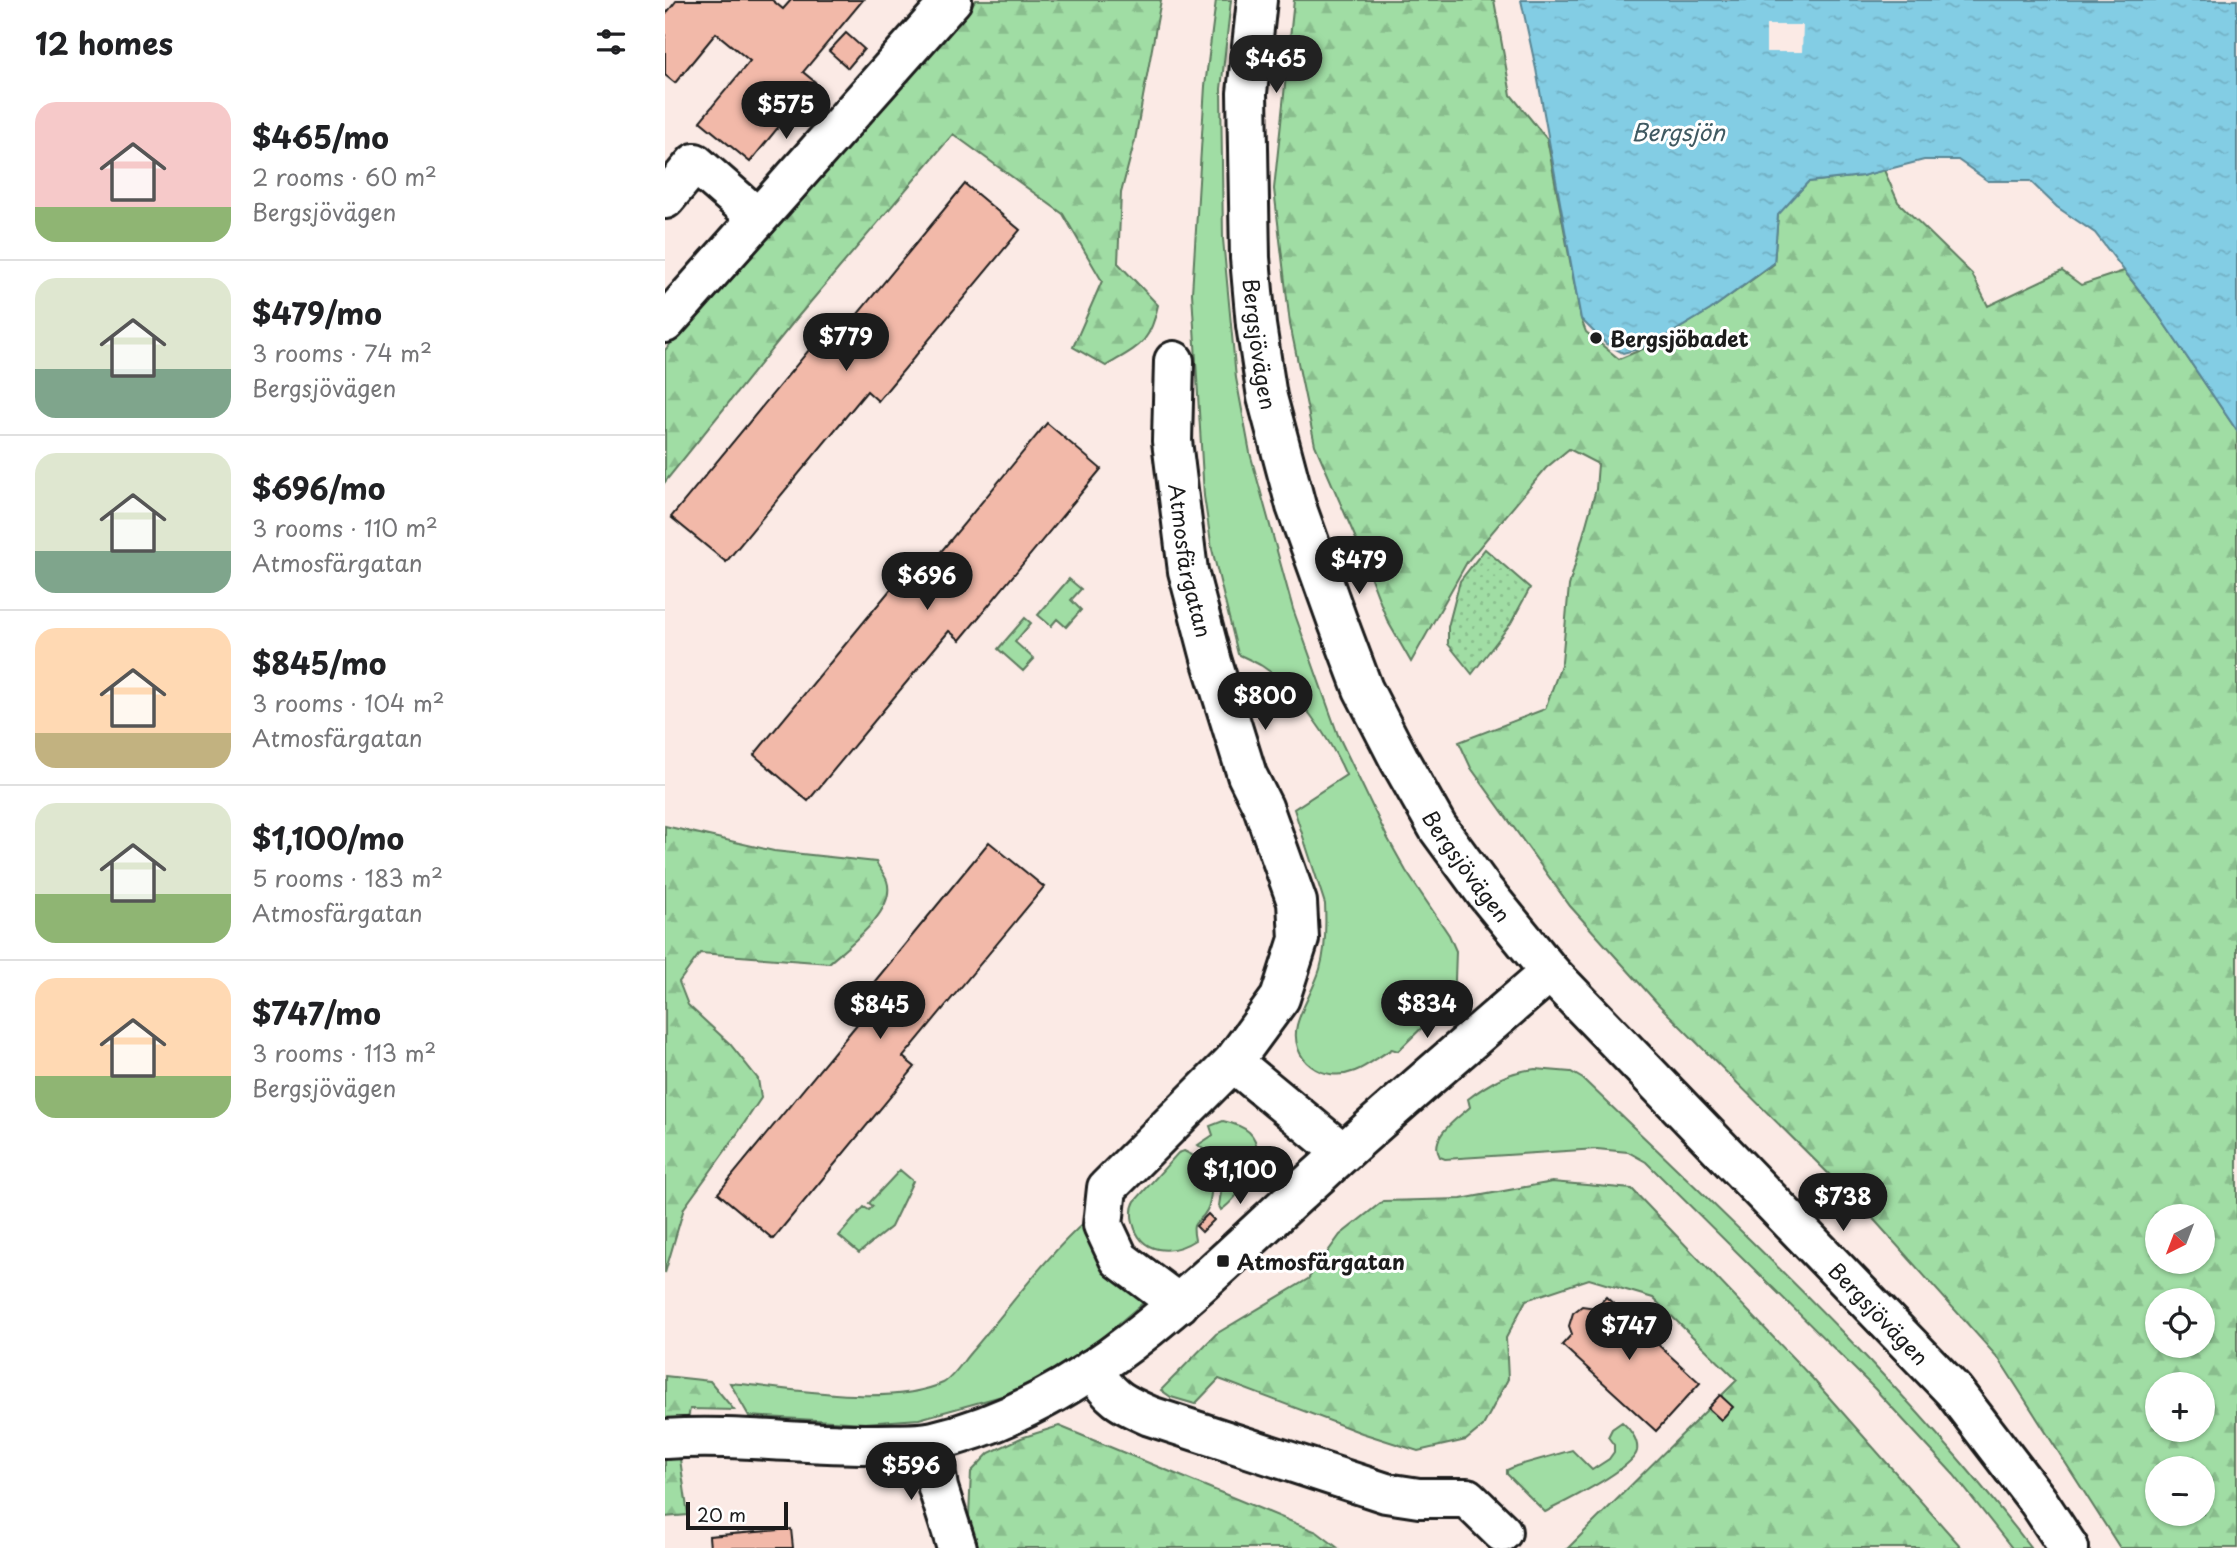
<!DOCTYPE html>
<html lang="en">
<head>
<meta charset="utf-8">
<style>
  :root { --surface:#fff; --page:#f2f2f2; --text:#202124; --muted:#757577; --line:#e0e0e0; --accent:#1c1c1c }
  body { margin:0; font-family:"Playpen Sans",sans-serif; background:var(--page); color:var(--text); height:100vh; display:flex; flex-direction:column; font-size:26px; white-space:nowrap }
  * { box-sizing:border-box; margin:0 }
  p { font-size:23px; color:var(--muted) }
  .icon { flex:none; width:38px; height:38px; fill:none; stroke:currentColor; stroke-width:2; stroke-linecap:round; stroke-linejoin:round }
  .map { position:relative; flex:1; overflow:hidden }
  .sheet { display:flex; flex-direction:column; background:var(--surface); width:665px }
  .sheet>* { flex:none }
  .needle { width:46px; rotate:222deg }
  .fabs { position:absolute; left:1480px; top:1204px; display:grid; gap:14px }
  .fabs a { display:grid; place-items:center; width:70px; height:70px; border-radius:50%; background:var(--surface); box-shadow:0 2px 5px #0004; font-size:35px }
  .scale { position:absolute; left:21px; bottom:18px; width:102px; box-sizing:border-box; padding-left:7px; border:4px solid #1c1c1c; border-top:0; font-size:19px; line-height:24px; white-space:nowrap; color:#1c1c1c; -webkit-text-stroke:5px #fff; paint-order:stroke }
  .price { position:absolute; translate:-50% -60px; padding:0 16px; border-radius:24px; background:var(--accent); color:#fff; font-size:23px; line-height:46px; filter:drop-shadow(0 2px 4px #0008) }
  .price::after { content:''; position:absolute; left:50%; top:42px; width:21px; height:16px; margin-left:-10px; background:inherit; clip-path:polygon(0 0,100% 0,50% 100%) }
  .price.active { background:#222; color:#fff }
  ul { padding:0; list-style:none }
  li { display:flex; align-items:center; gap:21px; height:175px; padding:0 35px }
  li+li { border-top:2px solid var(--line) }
  li span { display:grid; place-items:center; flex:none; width:196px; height:140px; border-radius:21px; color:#555 }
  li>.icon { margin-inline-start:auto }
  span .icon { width:84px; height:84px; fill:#fffc; stroke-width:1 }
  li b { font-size:30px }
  h2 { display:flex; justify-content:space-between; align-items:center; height:84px; padding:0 35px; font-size:30px }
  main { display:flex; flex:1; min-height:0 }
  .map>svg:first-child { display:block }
  .grass { fill:#a0dda4; stroke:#5e7c60; stroke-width:2 }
  .forest { fill:url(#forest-firs); stroke:#5e7c60; stroke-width:2; fill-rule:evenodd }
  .park { fill:url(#park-dots); stroke:#5e7c60; stroke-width:2 }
  .water { fill:url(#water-ripples); stroke:#5a8694; stroke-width:2 }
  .pier { fill:#fbeae5 }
  .building { fill:#f2b9a9; stroke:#1c1c1c; stroke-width:2 }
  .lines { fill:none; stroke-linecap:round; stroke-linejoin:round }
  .minor-casing { stroke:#1c1c1c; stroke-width:44 }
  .minor { stroke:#fff; stroke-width:38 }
  .poi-dot { fill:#1c1c1c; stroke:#fff; stroke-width:2.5 }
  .labels { text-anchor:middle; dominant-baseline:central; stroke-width:6; stroke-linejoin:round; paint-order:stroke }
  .poi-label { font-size:21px; font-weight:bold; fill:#1c1c1c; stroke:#fff; text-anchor:start }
  .street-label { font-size:21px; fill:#1c1c1c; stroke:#fff }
  .water-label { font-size:23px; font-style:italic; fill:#405a62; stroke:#fff }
</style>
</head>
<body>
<main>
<section class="sheet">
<h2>12 homes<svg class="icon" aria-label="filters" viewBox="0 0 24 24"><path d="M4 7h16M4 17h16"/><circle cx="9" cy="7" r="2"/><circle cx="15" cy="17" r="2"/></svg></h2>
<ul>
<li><span style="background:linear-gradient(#f6c9c9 75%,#8fb573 0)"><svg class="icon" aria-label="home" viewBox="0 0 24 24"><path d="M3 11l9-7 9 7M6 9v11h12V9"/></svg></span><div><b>$465/mo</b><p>2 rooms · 60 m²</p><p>Bergsjövägen</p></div></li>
<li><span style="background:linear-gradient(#dfe7d0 65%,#7fa58c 0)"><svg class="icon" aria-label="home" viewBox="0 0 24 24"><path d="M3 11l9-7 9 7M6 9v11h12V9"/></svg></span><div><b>$479/mo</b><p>3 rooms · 74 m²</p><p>Bergsjövägen</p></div></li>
<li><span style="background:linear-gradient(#dfe7d0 70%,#7fa58c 0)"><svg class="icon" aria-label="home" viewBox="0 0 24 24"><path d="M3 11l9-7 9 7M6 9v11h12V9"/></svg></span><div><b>$696/mo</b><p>3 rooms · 110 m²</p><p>Atmosfärgatan</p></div></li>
<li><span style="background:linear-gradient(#ffd9b3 75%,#c2b280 0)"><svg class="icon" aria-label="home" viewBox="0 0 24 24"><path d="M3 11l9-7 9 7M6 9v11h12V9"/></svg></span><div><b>$845/mo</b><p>3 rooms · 104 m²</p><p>Atmosfärgatan</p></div></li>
<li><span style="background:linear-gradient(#dfe7d0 65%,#8fb573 0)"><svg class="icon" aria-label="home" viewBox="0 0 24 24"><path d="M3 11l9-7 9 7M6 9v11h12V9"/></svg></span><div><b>$1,100/mo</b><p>5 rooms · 183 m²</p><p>Atmosfärgatan</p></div></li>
<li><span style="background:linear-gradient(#ffd9b3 70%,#8fb573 0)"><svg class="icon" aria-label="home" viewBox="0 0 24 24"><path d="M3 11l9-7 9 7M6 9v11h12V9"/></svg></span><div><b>$747/mo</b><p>3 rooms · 113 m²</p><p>Bergsjövägen</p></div></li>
</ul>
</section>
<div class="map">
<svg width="1572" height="1548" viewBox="0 0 1572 1548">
  <defs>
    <pattern id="forest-firs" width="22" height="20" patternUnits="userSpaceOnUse" patternTransform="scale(1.75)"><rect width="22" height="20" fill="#a0dda4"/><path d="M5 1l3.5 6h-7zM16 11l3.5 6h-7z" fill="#89bd8d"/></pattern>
    <pattern id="park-dots" width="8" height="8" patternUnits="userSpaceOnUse" patternTransform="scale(1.75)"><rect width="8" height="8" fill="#a0dda4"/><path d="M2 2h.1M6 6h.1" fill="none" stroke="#89bd8d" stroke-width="1.8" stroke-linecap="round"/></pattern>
    <pattern id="water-ripples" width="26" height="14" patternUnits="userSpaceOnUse" patternTransform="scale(1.75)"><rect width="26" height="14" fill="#83cde4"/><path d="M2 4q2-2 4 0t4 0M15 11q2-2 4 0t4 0" fill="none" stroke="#71afc3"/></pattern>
  </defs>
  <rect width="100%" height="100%" fill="#fbeae5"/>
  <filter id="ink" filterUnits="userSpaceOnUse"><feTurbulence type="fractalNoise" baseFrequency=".0143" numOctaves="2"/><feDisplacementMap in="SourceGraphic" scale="14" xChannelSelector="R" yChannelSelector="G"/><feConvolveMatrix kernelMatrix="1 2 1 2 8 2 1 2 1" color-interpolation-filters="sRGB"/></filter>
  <g filter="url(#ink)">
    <!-- grass -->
    <path class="grass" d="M551 0H566L556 89 558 239 571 378 585 453 628 609 673 735 722 837 741 871 784 935 791 951 790 980 781 1004 733 1051 727 1049C716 1055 701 1067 690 1071 658 1084 624 1060 632 1025 637 1006 649 989 655 969 661 949 661 925 660 904L629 809 681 775C666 740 630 687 597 666 590 662 581 658 573 654L547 549 539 496 527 293 540 86Z
      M404 579 416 589 406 600 416 610 401 627 392 619 386 626 373 615Z
      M360 618 366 623 350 642 369 659 358 671 333 649Z
      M870 1069 906 1072 918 1079C1073 1228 1235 1377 1366 1548H1347L1289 1475 1209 1388 981 1162 963 1152 932 1149 780 1159 775 1157C763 1137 792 1119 805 1107L803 1099C825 1082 843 1072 870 1069Z
      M558 1121C567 1123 577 1126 584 1132 606 1153 575 1197 556 1210L554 1206 559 1171 552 1160 533 1145 548 1135 545 1126Z
      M519 1151 529 1156 548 1175C546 1185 547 1201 542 1210 534 1226 525 1217 530 1240 507 1255 475 1255 468 1222 466 1214 466 1208 470 1201L513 1153Z
      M235 1170 248 1181 226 1227 194 1253 174 1236 199 1207 204 1210 208 1206 204 1203Z
      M423 1219 480 1297 479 1302 426 1347 400 1366 344 1394 254 1419 200 1423 84 1416 65 1383C124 1388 224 1408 278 1383 288 1378 298 1361 306 1352 345 1307 379 1258 423 1219Z
      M957 1422C964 1428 974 1440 972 1451 968 1469 898 1503 880 1512L842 1474V1470L851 1466 907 1450 927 1470 944 1459 949 1452V1445L943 1437 947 1429Z"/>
    <!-- forest -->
    <path class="forest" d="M311 0H496L470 140 456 193 453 263 493 305C485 344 474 346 441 366L408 347 437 281 398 214 288 134 131 319 0 482V350L243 73Z
      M629 0H829L846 95 882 139 916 319 921 332 954 359 985 346 1045 310 1109 264 1113 214 1143 182 1197 176 1219 170 1233 202 1307 274 1323 306 1397 271 1416 285 1459 271 1492 313 1572 431V1548H1455L1334 1359 1203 1213 994 1005 905 906 806 768 794 742 880 709 897 662 904 586 931 489 933 464 904 449 881 468 802 562 746 662 722 620 691 539 650 445 625 324 609 189ZM1493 1216H1538V1262H1493ZM1493 1300H1538V1346H1493ZM1493 1384H1538V1430H1493ZM1493 1468H1538V1514H1493Z
      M0 826 109 851 211 862C214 868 220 875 222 881 232 911 183 946 164 963L35 953 14 982 23 1005 65 1044 93 1079 96 1098 68 1140 19 1208 0 1273Z
      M887 1182 967 1189 1147 1378 1297 1548H903L1072 1380 988 1298 924 1279 861 1300 841 1338 843 1379 818 1426 801 1440 753 1451 697 1433 554 1379 530 1404 506 1397 496 1390 551 1334 643 1279 675 1235 718 1201 796 1199Z
      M0 1376 45 1381 69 1410 25 1409 15 1459 23 1515 0 1517Z
      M394 1426 652 1532 673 1548H311L304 1516 306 1472 324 1453 356 1438Z"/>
    <!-- park -->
    <path class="park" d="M820 549 865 588 846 623 807 674 783 644V627L795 581Z"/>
    <!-- water -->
    <path class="water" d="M856 0H1572V431L1492 313 1430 233 1392 207 1365 181H1323L1293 160H1259L1197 176 1143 182 1113 215 1109 263 1045 310 985 346 958 353 941 344 916 319 871 69Z"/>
    <!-- pier -->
    <path class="pier" d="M1101 25H1138L1137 52H1101Z"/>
    <!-- building -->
    <path class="building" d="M12 0H107L118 9 126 0H198L138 72 150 82 85 162 35 121 85 61 51 33 10 83 0 75V15Z
      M181 33 199 49 183 68 164 51Z
      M300 184 355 230 213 401 202 391 61 562 6 517 148 345 160 354Z
      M382 423 436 469 295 640 284 631 143 801 89 755 230 584 241 594Z
      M324 842 379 887 238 1057 250 1067 108 1239 53 1193 193 1023 183 1014Z
      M543 1214 549 1220 537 1232 531 1226Z
      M941 1297 1035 1383 991 1431 897 1345 907 1334 904 1326 908 1313 917 1306 931 1308Z
      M1055 1395 1068 1407 1056 1420 1043 1408Z
      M126 1529 128 1548H40H45L44 1536Z"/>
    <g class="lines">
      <!-- minor casing -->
      <g class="minor-casing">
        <g id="minor">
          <path id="s1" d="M592 0 582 93 585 258 591 325 602 397 631 506 672 620 698 689 735 761 773 828 819 891 885 972 1288 1390 1373 1501 1404 1548"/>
          <path d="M0 199 30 163 93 218"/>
          <path d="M0 323 287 0"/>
          <path id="s2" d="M509 361 507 441 523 571 547 662 582 775 598 807 632 902 634 939 615 998 568 1062 442 1188 438 1225 454 1259 514 1304"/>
          <path d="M568 1062 678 1153"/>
          <path d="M427 1369C446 1398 455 1403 485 1416L721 1493 754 1498H802L837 1532"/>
          <path d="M0 1439C70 1434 141 1445 211 1444 229 1443 251 1445 269 1441 426 1405 540 1277 655 1174 730 1105 808 1039 885 972"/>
          <path d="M266 1442 273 1488 292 1548"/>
        </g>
      </g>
      <!-- minor -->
      <use href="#minor" class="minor"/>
    </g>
  </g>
  <!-- markers -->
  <g class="poi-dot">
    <circle cx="931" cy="338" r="7"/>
    <rect x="551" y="1254" width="14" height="14" rx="3.5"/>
  </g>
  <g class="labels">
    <!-- poi labels -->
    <g class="poi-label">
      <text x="945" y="338">Bergsjöbadet</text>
      <text x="572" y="1261">Atmosfärgatan</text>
    </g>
    <!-- street labels -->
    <g class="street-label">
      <text stroke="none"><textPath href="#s1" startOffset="345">Bergsjövägen</textPath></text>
      <text stroke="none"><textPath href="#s2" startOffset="201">Atmosfärgatan</textPath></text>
      <text stroke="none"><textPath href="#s1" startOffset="912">Bergsjövägen</textPath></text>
      <text stroke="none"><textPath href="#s1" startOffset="1521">Bergsjövägen</textPath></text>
    </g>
    <!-- water labels -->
    <g class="water-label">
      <text x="1013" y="131">Bergsjön</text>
    </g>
  </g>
</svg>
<div class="fabs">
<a><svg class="needle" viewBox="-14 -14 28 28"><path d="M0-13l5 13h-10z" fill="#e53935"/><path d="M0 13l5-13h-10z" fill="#757577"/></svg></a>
<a><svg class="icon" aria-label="locate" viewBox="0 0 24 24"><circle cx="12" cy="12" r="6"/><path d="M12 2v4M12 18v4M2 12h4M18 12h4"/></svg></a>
<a>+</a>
<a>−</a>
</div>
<div class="scale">20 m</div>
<b class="price active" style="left:611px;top:95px">$465</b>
<b class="price" style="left:121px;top:141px">$575</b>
<b class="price" style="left:181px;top:373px">$779</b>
<b class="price" style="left:694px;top:596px">$479</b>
<b class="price" style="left:262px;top:612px">$696</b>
<b class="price" style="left:600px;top:732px">$800</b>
<b class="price" style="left:762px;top:1040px">$834</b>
<b class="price" style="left:215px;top:1041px">$845</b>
<b class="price" style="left:575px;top:1206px">$1,100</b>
<b class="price" style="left:1178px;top:1233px">$738</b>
<b class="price" style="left:964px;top:1362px">$747</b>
<b class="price" style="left:246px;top:1502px">$596</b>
</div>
</main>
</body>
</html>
